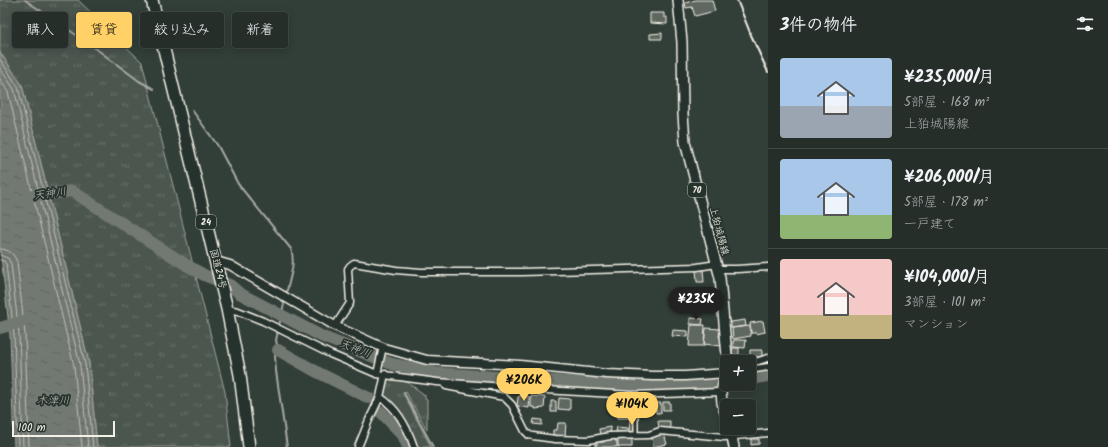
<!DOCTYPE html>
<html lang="ja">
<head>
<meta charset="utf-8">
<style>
  :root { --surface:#262e2a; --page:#323a36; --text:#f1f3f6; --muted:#a4a8a8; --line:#424a47; --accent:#ffd166 }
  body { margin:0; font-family:Kalam,"Klee One",sans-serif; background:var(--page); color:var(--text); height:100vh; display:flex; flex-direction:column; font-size:15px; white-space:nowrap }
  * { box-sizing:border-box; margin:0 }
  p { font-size:13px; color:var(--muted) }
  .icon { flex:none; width:22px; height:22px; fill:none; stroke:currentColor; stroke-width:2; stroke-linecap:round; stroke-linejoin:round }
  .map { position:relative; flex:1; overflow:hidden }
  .details { display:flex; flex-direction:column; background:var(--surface); width:340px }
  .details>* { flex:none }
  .banner { position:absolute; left:12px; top:12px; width:380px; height:36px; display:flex; gap:8px }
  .buttons { position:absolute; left:720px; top:355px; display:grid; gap:8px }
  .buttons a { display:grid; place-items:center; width:36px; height:36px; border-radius:4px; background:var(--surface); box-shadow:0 2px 10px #0003,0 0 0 1px var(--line); font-size:20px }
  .scale { position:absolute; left:12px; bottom:10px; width:103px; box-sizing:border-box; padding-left:4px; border:2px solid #f4f1e8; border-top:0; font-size:11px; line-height:14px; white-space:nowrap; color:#f4f1e8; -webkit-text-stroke:3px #26332d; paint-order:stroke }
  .price { position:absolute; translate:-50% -34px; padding:0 9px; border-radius:14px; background:var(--accent); color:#111; font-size:13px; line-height:26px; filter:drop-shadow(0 1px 2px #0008) }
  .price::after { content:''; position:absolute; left:50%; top:24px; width:12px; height:9px; margin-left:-6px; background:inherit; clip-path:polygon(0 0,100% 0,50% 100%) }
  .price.current { background:#222; color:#fff }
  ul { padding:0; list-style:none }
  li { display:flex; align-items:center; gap:12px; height:100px; padding:0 12px }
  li+li { border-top:1px solid var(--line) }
  li span { display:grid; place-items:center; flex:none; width:112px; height:80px; border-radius:4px; color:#555 }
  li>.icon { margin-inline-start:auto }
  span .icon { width:48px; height:48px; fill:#fffc; stroke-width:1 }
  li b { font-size:17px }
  h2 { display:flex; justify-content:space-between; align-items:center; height:48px; padding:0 12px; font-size:17px }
  .pill { padding:0 14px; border-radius:4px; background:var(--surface); box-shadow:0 2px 10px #0003,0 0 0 1px var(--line); font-size:14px; line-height:36px }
  .pill.current { background:var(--accent); color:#111 }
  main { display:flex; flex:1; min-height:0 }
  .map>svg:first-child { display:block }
  .grass { fill:url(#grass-tufts); stroke:#a0a49c }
  .water { fill:url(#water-ripples); stroke:#a6a9a1 }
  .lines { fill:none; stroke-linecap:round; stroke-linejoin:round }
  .shore { stroke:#c0c1b9; stroke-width:1 }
  .stream { stroke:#a6a9a1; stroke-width:2 }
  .river { stroke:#727972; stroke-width:12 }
  .building { fill:#5f6861; stroke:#f4f1e8 }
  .lane-casing { stroke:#f4f1e8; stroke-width:6 }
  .street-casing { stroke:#f4f1e8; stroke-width:9 }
  .secondary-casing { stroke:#f4f1e8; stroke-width:11 }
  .primary-casing { stroke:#f4f1e8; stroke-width:12 }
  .highway-casing { stroke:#f4f1e8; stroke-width:14 }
  .lane { stroke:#26332d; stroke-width:3 }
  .street { stroke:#26332d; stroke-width:6 }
  .secondary { stroke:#26332d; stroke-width:8 }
  .primary { stroke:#26332d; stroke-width:9 }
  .highway { stroke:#26332d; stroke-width:11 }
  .rail { stroke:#f4f1e8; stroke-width:2 }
  .labels { text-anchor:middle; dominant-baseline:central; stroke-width:3.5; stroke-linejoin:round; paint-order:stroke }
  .shield { fill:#26332d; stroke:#b6b8b0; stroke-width:1 }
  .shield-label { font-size:9px; font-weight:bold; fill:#f4f1e8 }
  .street-label { font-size:10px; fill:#f4f1e8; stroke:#26332d }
  .water-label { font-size:11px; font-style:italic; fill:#babbb3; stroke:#26332d }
</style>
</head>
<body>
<main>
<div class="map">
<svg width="768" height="447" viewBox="0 0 768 447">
  <defs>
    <pattern id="grass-tufts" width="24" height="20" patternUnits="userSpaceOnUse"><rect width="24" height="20" fill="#4c564f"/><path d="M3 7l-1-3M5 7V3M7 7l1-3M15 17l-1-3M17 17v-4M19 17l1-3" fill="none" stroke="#666f68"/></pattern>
    <pattern id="water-ripples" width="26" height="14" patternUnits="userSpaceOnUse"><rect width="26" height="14" fill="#727972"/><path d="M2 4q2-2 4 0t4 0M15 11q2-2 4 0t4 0" fill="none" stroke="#60635e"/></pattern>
  </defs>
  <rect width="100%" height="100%" fill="#323e38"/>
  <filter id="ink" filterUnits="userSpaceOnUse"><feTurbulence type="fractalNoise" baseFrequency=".025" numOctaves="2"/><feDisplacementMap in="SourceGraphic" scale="8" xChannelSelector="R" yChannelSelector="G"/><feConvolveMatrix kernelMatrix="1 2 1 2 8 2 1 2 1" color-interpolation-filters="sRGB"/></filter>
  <g filter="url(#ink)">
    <!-- grass -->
    <path class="grass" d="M0 0H78L142 62 225 392 231 447H97L89 363 22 85 0 52Z
      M391 378 404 380 425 395V399L427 400V430L406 392 403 393 431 447H417C411 426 398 411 384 395L388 380Z"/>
    <!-- water -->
    <path class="water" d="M0 52 22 85 89 363 97 447H14L10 335 0 247Z"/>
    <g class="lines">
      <!-- shore -->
      <path class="shore" d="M0 59 18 87 85 364 93 447
        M0 68 14 89 80 365 88 447
        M0 79 8 92 74 366 82 447
        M0 249C9 249 14 254 17 262L25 334 29 447
        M0 255 8 258 11 264 19 334 23 447
        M0 260 4 261 6 264 14 335 18 447"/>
      <!-- stream -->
      <path class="stream" d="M25 0 91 45 139 81 154 89
        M192 110 218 146 238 184 291 249C296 264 289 280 286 295
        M279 326 285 299
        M278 331 276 340 278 350 275 356 276 371 287 447
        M392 364 394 367
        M404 393 433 447"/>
      <!-- river -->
      <path class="river" d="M32 196 72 191 188 266 206 276 230 285 239 293 323 337 392 364 436 373 643 387 727 383
        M0 328 24 321
        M278 350 317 372 369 398
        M749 379 768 376
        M381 412 403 435 408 447"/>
    </g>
    <!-- building -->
    <path class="building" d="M696 0H712L715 11 695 16 692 7 686 8 685 3Z
      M650 13H664V17H667V24L650 23Z
      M662 33V39H650V34Z
      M703 269 704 282H697L696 270Z
      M705 291V296H709L710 293H716L719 306 702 307 700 292Z
      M690 318 703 319 702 325 690 324Z
      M745 320 746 326 731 328V322Z
      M763 321 765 332 756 334V333H751L750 323Z
      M691 325H705L704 346H689Z
      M750 326 751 336 733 339 732 328Z
      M706 328 720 329 719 337H721V346L704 344Z
      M673 330 688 331V337L672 336Z
      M735 340H746L745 348 733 347V341Z
      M732 348H739V355H732Z
      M750 350H762V357H750Z
      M744 355V361L737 362V356Z
      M520 396 530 397 529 408 517 406 518 397Z
      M531 396 545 397 544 408 535 409V407H531Z
      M559 398 570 399V410L558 409Z
      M624 400H633V405H624Z
      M551 401H556V412H551Z
      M663 402H670V410H663Z
      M654 403H661V413H656V410H653Z
      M618 406H634V418H618Z
      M534 419 542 420V425L533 424Z
      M630 419H634V433H629Z
      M658 421H670V429L659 428Z
      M558 423H566L565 436 553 435V430H557Z
      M610 427 611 433 600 435 599 429Z
      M617 427 628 428V433L616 432Z
      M664 434 667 444 653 447 652 436Z
      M609 439H615V441H617V447H595V444L597 445V442H604V440H609Z
      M618 439H632V447H618Z
      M751 439H759V444L751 445Z"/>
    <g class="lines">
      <!-- lane casing -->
      <g class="lane-casing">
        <path id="lane" d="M633 395 636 415V435"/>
      </g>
      <!-- street casing -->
      <g class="street-casing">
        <path id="street" d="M718 269H737L768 267
          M227 309 238 311 263 321 330 354 377 374 437 382 561 391 633 395 721 392
          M335 326 350 303 348 269 350 266 354 263 396 270 421 272H522L697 267 717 264
          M749 364 768 358
          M749 370 768 367
          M377 374 382 351
          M446 386 504 397 512 405 525 431 529 435 533 436 555 439 589 440 610 436 649 435 660 431 724 437 768 433
          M380 397C397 408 408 429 414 447
          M358 447 369 420 380 397 385 374"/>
      </g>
      <!-- secondary casing -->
      <g class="secondary-casing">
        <path id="secondary" d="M216 261 230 265 335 326 384 348 427 360 520 365 607 374 653 376H685L726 373"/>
      </g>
      <!-- primary casing -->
      <g class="primary-casing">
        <path id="primary" d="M678 0 682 42 683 114 685 142 720 278 727 356 726 373 721 392 722 403 727 419
          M730 428 734 447"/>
      </g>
      <!-- highway casing -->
      <g class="highway-casing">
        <path id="highway" d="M152 0 227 309 240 375 249 447"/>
      </g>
      <!-- lane -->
      <use href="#lane" class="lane"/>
      <!-- street -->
      <use href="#street" class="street"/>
      <!-- secondary -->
      <use href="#secondary" class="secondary"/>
      <!-- primary -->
      <use href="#primary" class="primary"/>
      <!-- highway -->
      <use href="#highway" class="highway"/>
      <!-- rail -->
      <path class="rail" d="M737 0 751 35 768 72"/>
    </g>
  </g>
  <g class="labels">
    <!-- shield labels -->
    <g class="shield">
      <rect x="688" y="183" width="18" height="14" rx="3"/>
      <rect x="196" y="215" width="20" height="14" rx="3"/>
    </g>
    <g class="shield-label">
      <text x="697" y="190">70</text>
      <text x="206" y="222">24</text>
    </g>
    <!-- street labels -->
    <g class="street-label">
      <text transform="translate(719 231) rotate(75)">上狛城陽線</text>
      <text transform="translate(218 269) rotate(76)">国道24号</text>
    </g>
    <!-- water labels -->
    <g class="water-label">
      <text transform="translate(50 194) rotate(-8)">天神川</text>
      <text transform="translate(355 349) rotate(21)">天神川</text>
      <text x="53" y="401">木津川</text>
    </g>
  </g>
</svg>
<div class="buttons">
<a>+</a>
<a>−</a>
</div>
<div class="scale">100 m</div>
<b class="price current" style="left:696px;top:321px">¥235K</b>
<b class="price" style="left:524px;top:402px">¥206K</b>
<b class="price" style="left:632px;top:426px">¥104K</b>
<div class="banner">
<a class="pill">購入</a>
<a class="pill current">賃貸</a>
<a class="pill">絞り込み</a>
<a class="pill">新着</a>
</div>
</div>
<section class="details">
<h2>3件の物件<svg class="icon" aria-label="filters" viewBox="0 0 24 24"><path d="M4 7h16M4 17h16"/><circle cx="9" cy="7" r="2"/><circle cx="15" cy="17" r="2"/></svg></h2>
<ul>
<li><span style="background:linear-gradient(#a9c7e8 60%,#9aa5b1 0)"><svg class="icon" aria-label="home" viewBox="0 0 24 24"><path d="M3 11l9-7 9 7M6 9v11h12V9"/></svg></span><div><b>¥235,000/月</b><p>5部屋 · 168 m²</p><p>上狛城陽線</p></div></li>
<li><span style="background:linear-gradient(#a9c7e8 70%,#8fb573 0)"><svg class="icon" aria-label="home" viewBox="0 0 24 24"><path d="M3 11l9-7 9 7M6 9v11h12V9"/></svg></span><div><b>¥206,000/月</b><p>5部屋 · 178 m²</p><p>一戸建て</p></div></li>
<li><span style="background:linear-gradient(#f6c9c9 70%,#c2b280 0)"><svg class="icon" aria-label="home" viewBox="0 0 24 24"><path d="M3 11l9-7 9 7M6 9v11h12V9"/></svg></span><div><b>¥104,000/月</b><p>3部屋 · 101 m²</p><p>マンション</p></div></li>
</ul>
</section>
</main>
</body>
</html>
